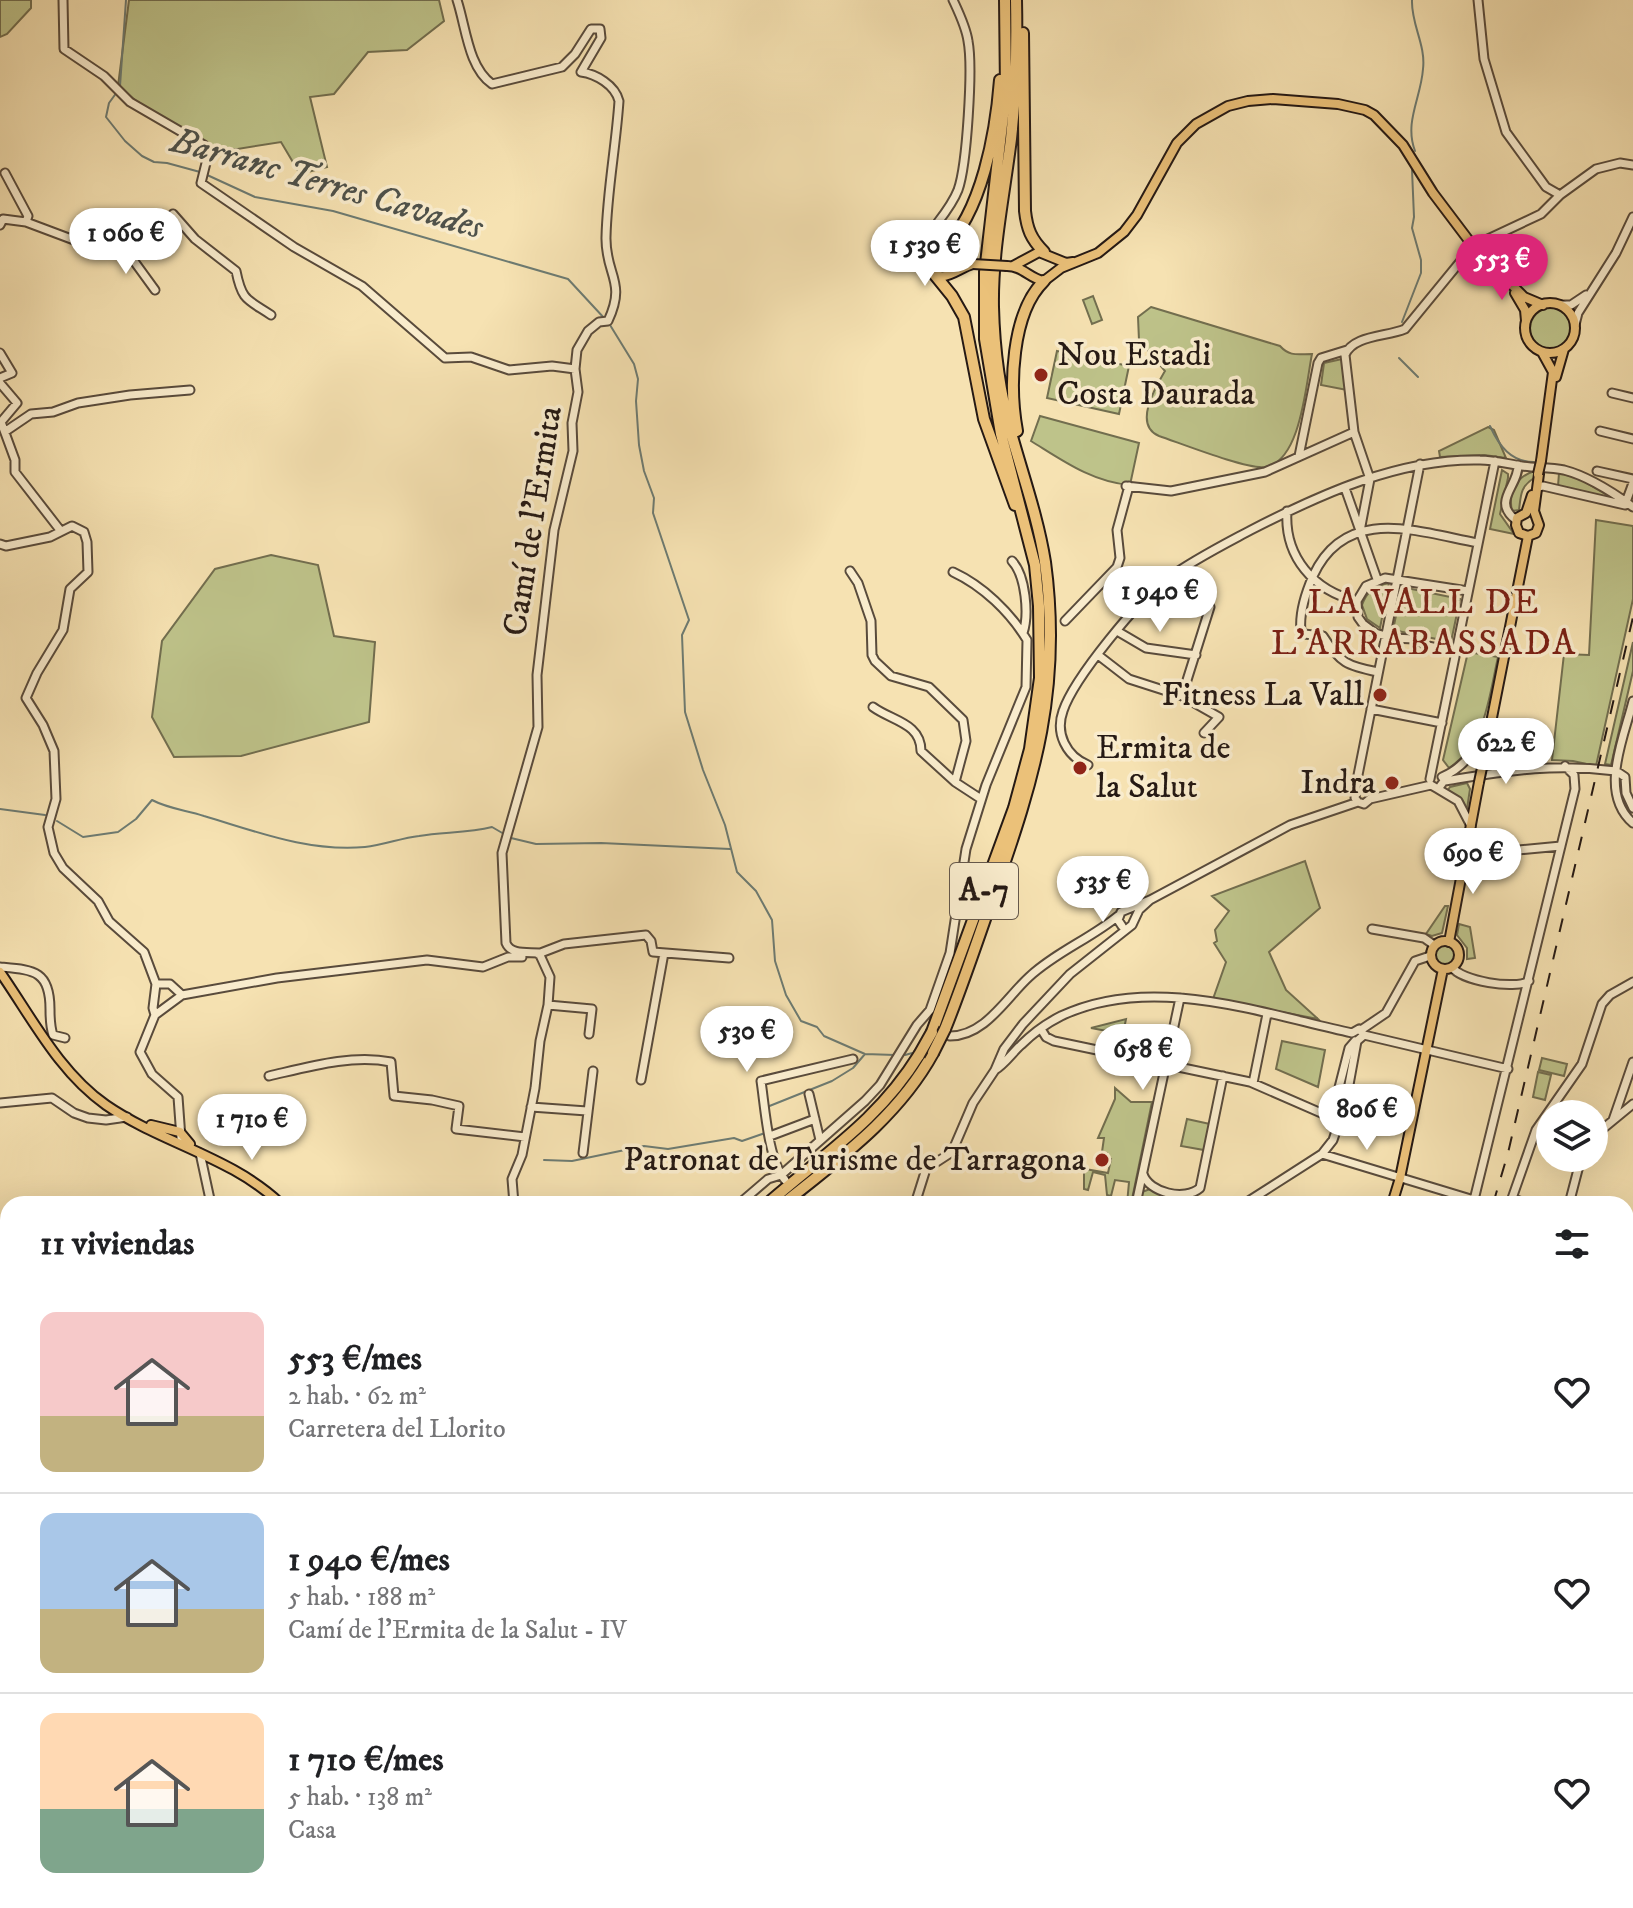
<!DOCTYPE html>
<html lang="es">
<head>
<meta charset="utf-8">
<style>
  :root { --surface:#fff; --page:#f2f2f2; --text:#202124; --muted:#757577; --line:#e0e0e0; --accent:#db2777 }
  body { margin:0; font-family:"IM FELL DW Pica",serif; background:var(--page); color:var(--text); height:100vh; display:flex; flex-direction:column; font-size:30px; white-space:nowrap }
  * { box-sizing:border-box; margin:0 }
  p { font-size:26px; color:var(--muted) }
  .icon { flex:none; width:44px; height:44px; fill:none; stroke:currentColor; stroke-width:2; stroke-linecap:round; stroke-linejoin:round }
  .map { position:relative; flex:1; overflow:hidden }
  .drawer { position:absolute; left:0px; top:1196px; width:1634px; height:712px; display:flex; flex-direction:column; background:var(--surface); border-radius:24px 24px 0 0; box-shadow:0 8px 32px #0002 }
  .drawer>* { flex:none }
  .controls { position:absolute; left:1536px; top:1100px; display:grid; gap:16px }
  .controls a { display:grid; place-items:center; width:72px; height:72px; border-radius:50%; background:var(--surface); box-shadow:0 8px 32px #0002; font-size:40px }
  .price { position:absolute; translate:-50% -68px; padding:0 18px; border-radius:28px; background:#fff; color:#222; font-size:26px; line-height:52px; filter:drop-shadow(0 2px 4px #0008) }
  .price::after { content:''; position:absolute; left:50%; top:48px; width:24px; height:18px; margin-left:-12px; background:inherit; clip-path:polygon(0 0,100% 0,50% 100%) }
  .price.active { background:var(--accent); color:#fff }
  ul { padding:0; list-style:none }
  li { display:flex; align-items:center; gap:24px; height:200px; padding:0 40px }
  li+li { border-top:2px solid var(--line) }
  li span { display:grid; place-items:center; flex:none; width:224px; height:160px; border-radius:16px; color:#555 }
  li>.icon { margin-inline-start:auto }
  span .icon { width:96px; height:96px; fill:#fffc; stroke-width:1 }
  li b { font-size:34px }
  h2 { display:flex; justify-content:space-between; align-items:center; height:96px; padding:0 40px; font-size:34px }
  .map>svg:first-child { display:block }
  .green { fill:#bec38a; stroke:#726e4f; stroke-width:2 }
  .water { fill:#9dbdb1; stroke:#6d7b72; stroke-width:2 }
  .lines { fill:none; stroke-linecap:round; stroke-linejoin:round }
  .stream { stroke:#6d7b72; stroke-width:2 }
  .minor-tunnel { stroke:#ccba92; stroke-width:7; stroke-dasharray:7 3.5; stroke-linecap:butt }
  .minor-casing { stroke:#594b3c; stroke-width:11 }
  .major-casing { stroke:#251914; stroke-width:12 }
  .highway-casing { stroke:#251914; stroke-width:14 }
  .minor { stroke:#f9eccd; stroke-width:7 }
  .major { stroke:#ebc179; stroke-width:8 }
  .highway { stroke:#ebc179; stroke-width:10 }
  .rail { stroke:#251914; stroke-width:2; stroke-dasharray:14 14; stroke-linecap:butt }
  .major-bridge-casing { stroke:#251914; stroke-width:12; stroke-linecap:butt }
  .highway-bridge-casing { stroke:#251914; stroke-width:14; stroke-linecap:butt }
  .major-bridge { stroke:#ebc179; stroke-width:8 }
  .highway-bridge { stroke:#ebc179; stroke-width:10 }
  .poi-dot { fill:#8f2418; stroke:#f9eccd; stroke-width:3 }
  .labels { text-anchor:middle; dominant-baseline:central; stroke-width:7; stroke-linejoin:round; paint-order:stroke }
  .shield { fill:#f9eccd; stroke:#65584c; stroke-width:2 }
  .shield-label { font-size:32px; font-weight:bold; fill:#251914 }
  .poi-label { font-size:34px; fill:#251914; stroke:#f9eccd; text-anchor:end }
  .street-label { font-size:34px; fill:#251914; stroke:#f9eccd }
  .water-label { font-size:36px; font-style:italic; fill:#4f524b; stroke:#f9eccd }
  .neighbourhood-label { font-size:36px; letter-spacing:2px; fill:#7a1f14; stroke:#f9eccd }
</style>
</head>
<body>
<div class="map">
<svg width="1633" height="1908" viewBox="0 0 1633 1908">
  <rect width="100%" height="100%" fill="#f6e2b2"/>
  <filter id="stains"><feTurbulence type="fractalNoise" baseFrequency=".0025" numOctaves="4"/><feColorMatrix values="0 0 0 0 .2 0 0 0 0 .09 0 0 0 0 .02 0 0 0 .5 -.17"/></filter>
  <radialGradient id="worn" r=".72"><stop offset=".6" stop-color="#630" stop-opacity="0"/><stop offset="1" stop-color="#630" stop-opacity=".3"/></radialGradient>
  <!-- green -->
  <path class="green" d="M0 0H31V8L7 34 0 37Z
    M129 0H439L444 21 407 50 368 52 334 94 310 97 327 167 300 174 281 142 219 152 135 100 118 86Z
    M1093 296 1102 320 1092 324 1083 300Z
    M1151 307 1280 346C1290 357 1298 354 1312 354 1306 383 1301 462 1265 467 1248 470 1180 443 1159 436 1133 425 1155 388 1165 371L1139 340 1138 317Z
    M1530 329a21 21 0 1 1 42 0a21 21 0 1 1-42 0Z
    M1057 351 1129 366 1119 414 1047 398Z
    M1342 359 1347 390 1321 385 1324 363Z
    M1040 416 1139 443 1130 485C1092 482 1062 460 1031 441Z
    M1488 427 1494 430 1506 458 1484 455 1440 457 1439 451Z
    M1502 470 1508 474V478L1500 514 1514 534 1490 529Z
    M1535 471 1534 478C1520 487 1521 495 1519 510L1512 511C1508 493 1516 476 1535 471Z
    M1559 473 1578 478 1617 501 1558 486Z
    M1596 520 1633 526V599L1596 766 1573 761 1552 760 1564 654 1589 655Z
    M271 555 318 565 334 636 375 642 369 722 241 756 174 757 152 717 162 641 215 569Z
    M1389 583 1380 628 1367 619 1362 605C1367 591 1374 586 1389 583Z
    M1402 587 1460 599 1451 642 1393 630Z
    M1633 642V671L1611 765 1605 764Z
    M1468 652 1498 657C1489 696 1486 744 1449 768L1443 760Z
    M1467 783 1470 789 1467 809 1460 799 1448 790 1450 787Z
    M1305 861 1320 908 1269 952 1286 990 1318 1019 1213 999 1226 962 1214 943 1217 941 1215 930 1229 911 1212 896Z
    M1445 906H1448L1442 933 1432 936 1426 934Z
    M1459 924 1470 927 1475 958 1467 959V948L1457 935Z
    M1435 955a10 10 0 1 1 20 0a10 10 0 1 1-20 0Z
    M1126 1019 1123 1034 1091 1028Z
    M1282 1041 1325 1050 1318 1087 1276 1069Z
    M1542 1058 1567 1064 1564 1076 1539 1070Z
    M1538 1072 1551 1075 1545 1100 1533 1097Z
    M1115 1088 1131 1102H1152L1131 1204H1127L1129 1182 1115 1180 1111 1196 1107 1195 1105 1175 1093 1172 1088 1190 1084 1189V1171L1074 1167 1108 1173 1111 1159 1107 1157V1153L1102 1152 1104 1138H1098L1115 1099Z
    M1187 1119 1210 1124 1204 1150 1181 1146Z
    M1150 1189 1185 1197 1188 1201 1183 1204H1140L1142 1192Z
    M1633 1301V1339H1626V1303Z
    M1626 1345 1633 1347V1379L1626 1382Z"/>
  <!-- water -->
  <path class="water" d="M1626 1420H1633V1908H1365V1900H1626Z"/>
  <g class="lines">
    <!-- stream -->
    <path class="stream" d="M1412 0C1411 24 1426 45 1423 69 1421 98 1404 122 1415 151
      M120 86 126 0
      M117 92 109 103 106 117 125 141 142 156 154 162 167 163 200 172
      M205 174 255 197 333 211 568 279 605 319
      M1402 322 1421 273V260L1412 228 1414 217 1412 170
      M610 325 634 364 638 379 636 401 639 445 644 471 654 498 653 513 689 620 682 635 685 712 703 770 725 825 737 872 756 891 772 920 775 961 786 995 801 1021 817 1027 824 1036 865 1054 895 1055
      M1399 358 1418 377
      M1490 426C1499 446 1511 462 1534 462
      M0 809 45 815
      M57 821 83 837 118 832 136 819 152 800C169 809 186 810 204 816 258 832 308 852 365 847 384 845 401 838 419 836 443 832 468 833 492 827L504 834
      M511 838 536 844 601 843 730 849
      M905 1055 916 1052
      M767 1107 832 1081 853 1068 865 1054
      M544 1160 572 1161 644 1146 668 1149 734 1138 742 1141 765 1133"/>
    <!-- minor-tunnel -->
    <path class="minor-tunnel" d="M787 1182 807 1201"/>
    <!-- minor casing -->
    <g class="minor-casing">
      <path id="minor" d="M63 0 64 49 104 76 130 102 204 145 209 151 201 183 294 247 362 286 445 358 471 357 509 370 552 366 575 369
        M457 0C466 27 468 67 492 84L562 67 575 54 591 29H600L601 38 581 72C596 74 615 85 619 101 616 146 607 192 606 237 605 275 627 281 608 321L599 322 588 331 577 350 575 369 578 392 572 423 573 451 554 530 537 675 538 727 502 853 506 943C511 955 527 952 539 953L550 977 548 1005 540 1041 535 1088 522 1155 512 1179 514 1204
        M1478 0 1484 59 1506 132 1546 187 1560 195
        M5 173 28 216 26 222
        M173 214 195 239 236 271C242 301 247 299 271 315
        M0 225 3 219 26 222 98 249
        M128 248 131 257 155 290
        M930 256 927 237C938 221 951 208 958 190 967 165 973 67 968 41 966 27 959 13 953 0
        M1560 305H1571L1586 295
        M1575 325 1578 313 1616 253 1633 217
        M0 353 12 373 0 378
        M0 383 17 403 1 422 15 460V472L60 530
        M1612 393 1633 398
        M6 431 31 414 53 412 78 403 130 395 190 390
        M1600 431 1633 439
        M1299 456 1318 363 1321 358 1347 350
        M1597 471 1633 479
        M1370 479 1354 432 1345 355C1353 335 1386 337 1405 329L1473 246 1541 214 1560 195 1596 169 1620 163 1633 165
        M1126 486 1171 491 1265 472 1354 432
        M1538 487 1543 486 1625 505
        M1345 488 1377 579
        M1626 502 1633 483
        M1287 511C1284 557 1314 591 1357 601
        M1516 520C1491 501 1519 486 1518 465
        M1360 531 1370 479
        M0 544 6 546 50 537 72 526 84 532 87 542 88 572 70 589 63 630 37 673 26 698 43 725 54 751 56 799 48 827 54 853 63 868 98 901 109 921 144 952 156 984 153 1008 155 1015 140 1052 152 1074 178 1097 181 1138
        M1012 561C1026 576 1029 615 1023 633
        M850 571 858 583 871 621 872 655 875 661 891 676 929 687 963 720 966 741 955 782 981 799
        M1167 579C1179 593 1199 591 1210 607L1182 696
        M1065 621 1117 567 1120 558 1117 530 1129 486
        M1117 631 1146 648 1196 655
        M1456 652 1428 646 1414 639 1393 638 1375 633 1363 624 1358 617 1357 601 1366 586 1385 578 1468 591
        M1098 655 1129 679 1182 696 1219 717 1204 733
        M1378 672C1347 666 1340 663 1323 636L1304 634 1301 631C1299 613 1306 592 1313 576 1346 504 1418 532 1478 543
        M1633 701C1624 738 1598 793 1633 823
        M873 707C892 721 921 723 921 751L955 782
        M1371 709 1442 723
        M1088 765C1066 756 1055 733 1063 711 1074 678 1139 599 1167 579 1193 560 1223 545 1251 530 1321 494 1400 458 1480 460 1494 460 1508 464 1522 466 1536 468 1550 467 1564 470 1587 476 1614 493 1633 507
        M1616 771 1625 777 1626 793 1633 808
        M1442 777C1466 767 1478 746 1489 724
        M1430 779 1495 461
        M1444 781C1508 771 1550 763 1616 771
        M1438 789 1458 801 1471 826
        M1358 802 1355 798 1357 780 1420 464
        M1465 855 1561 846
        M1122 926 1118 920 1121 912 1150 900 1290 825 1358 802 1364 804 1370 799 1431 785 1438 789 1444 781
        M1372 929 1424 938 1434 945
        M538 954 564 944 646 935 651 941 653 952 729 958
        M0 967C33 970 50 970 50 1009 50 1018 50 1026 53 1035L65 1038
        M1452 967C1461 981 1515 990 1529 981
        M156 984H170L182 995
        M548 1005 592 1009 589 1034
        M155 1015 182 995 277 978 427 960 483 967 508 957H522
        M1041 1029 1046 1037 1054 1041 1250 1082 1328 1116 1333 1111 1349 1048 1355 1041
        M1361 1030 1386 1013 1415 961 1430 956
        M1364 1035 1508 1069
        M950 1036C985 1036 1006 998 1029 977 1056 952 1090 939 1118 916
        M995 1070C1005 1064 1012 1053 1021 1045 1033 1033 1047 1023 1061 1016 1151 973 1260 1013 1352 1033L1359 1029 1364 1035 1357 1041
        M269 1076C308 1067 352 1054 391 1062L394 1096 432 1100 459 1106 456 1129 525 1137
        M641 1080 664 953
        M1253 1083 1267 1014
        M809 1094 820 1140
        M0 1103 52 1098 74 1113 88 1118 106 1120 127 1117
        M531 1107 587 1111
        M1613 1120 1633 1062
        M770 1136 815 1119
        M1594 1136 1633 1104
        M200 1153 211 1204
        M583 1153 593 1071
        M1322 1154 1474 1200
        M1143 1174C1149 1193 1185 1201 1200 1188L1223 1076
        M785 1180C768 1160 765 1107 761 1081L853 1059
        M1512 1198 1527 1204
        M739 1204 768 1179 781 1175 865 1101 880 1085 917 1025 930 1010 950 953 966 849 986 785 1026 687 1027 640C1010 612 983 586 953 572
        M915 1204 926 1169 952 1152 973 1103 995 1070 1004 1049 1023 1024 1070 974 1132 925 1139 910 1150 900
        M1136 1204 1180 998
        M1244 1204 1322 1154 1333 1140 1346 1101 1357 1041
        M1473 1204 1575 789 1574 775 1565 766
        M1510 1204 1536 1130 1582 1064 1602 1004 1610 995 1633 982
        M1569 1204 1581 1158
        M1626 1253 1633 1248
        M1626 1342 1633 1343
        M1626 1386 1633 1383
        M0 1704 8 1696
        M0 1749 8 1753
        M0 1786 8 1785
        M277 1900 288 1908
        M439 1900 441 1908
        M539 1900 542 1908
        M637 1900 639 1908
        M734 1900 737 1908
        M919 1900 922 1908
        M988 1900 991 1908
        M1192 1900 1195 1908
        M1272 1900V1908
        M1332 1900V1908
        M0 1904 11 1908
        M228 1908 231 1900
        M234 1908 238 1900
        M347 1908 351 1900
        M889 1908 913 1900
        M1044 1908 1069 1900
        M1105 1908 1130 1900
        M1295 1908 1296 1900"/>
    </g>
    <!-- major casing -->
    <g class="major-casing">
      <path id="major" d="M1007 266C1023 266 1030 279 1044 281L1061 268 1098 253 1124 232 1137 215 1177 143 1196 124 1228 106 1248 101 1273 99 1338 104 1365 110 1374 115 1403 145 1433 193 1473 246 1524 297 1543 305
        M1013 266 1039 252 1066 263 1073 262
        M953 273 957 260 952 252 943 249 932 253 929 265C939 289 957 268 973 264
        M1515 293 1525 310 1526 321
        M1525 328a25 25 0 1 1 50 0a25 25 0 1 1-50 0Z
        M1556 377 1564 349
        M1541 461 1553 372 1542 352
        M1526 513 1532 495
        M1526 513 1517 518 1516 525 1519 533 1528 536
        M1528 536 1536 533 1539 525 1534 511 1539 474
        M1483 763 1528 536
        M1431 955a14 14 0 1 1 28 0a14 14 0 1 1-28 0Z
        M1449 942 1479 782
        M0 972C32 1018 59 1072 106 1105 161 1143 232 1157 281 1204
        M151 1125 180 1132 190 1144
        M1392 1204 1400 1178 1443 969
        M763 1908 775 1900
        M799 1908V1900"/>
    </g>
    <!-- highway casing -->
    <g class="highway-casing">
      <path id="highway" d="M1023 33 1025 211C1027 229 1031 239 1044 252
        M943 249C982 213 996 132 1000 80
        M935 275 952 296 964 317 984 419 1015 505
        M1017 431C1009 387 1011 313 1044 281
        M945 1029C963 984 978 939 994 893 1035 776 1062 688 1045 562 1038 518 1023 476 1011 433 1000 393 994 349 993 307 992 251 1004 195 1011 139 1016 93 1017 46 1016 0
        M932 1032 1014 808 1030 749 1040 678 1039 606 1035 565 1001 434 985 339V272L1006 90 1005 0
        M767 1204C824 1154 878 1121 919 1055
        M783 1204C839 1159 898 1117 933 1053
        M0 1800 8 1799
        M0 1809 8 1807
        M0 1890 8 1893
        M8 1900 23 1908
        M68 1900 71 1908"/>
    </g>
    <!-- minor -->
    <use href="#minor" class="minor"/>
    <!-- major -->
    <use href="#major" class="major"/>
    <!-- highway -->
    <use href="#highway" class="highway"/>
    <!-- rail -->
    <path class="rail" d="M1493 1204 1508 1153 1633 617
      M1307 1908 1308 1900"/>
    <!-- major-bridge casing -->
    <g class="major-bridge-casing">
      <path id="major-bridge" d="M973 264 1007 266
        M1538 474 1541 461
        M1479 782 1483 763"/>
    </g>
    <!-- highway-bridge casing -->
    <g class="highway-bridge-casing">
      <path id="highway-bridge" d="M933 1053 945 1029
        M919 1055 932 1032"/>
    </g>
    <!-- major-bridge -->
    <use href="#major-bridge" class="major-bridge"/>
    <!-- highway-bridge -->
    <use href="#highway-bridge" class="highway-bridge"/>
  </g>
  <!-- markers -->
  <g class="poi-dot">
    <circle cx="1041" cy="375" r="8"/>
    <circle cx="1380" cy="695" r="8"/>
    <circle cx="1080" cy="768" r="8"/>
    <circle cx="1392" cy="783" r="8"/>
    <circle cx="1102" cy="1160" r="8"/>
  </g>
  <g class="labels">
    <!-- shield labels -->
    <rect class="shield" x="950" y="863" width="68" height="56" rx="6"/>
    <g class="shield-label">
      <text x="984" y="891">A-7</text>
    </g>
    <!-- poi labels -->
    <g class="poi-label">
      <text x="1057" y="355" text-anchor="start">Nou Estadi<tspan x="1057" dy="39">Costa Daurada</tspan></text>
      <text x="1364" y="695">Fitness La Vall</text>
      <text x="1096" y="748" text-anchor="start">Ermita de<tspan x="1096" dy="39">la Salut</tspan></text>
      <text x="1376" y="783">Indra</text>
      <text x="1086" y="1160">Patronat de Turisme de Tarragona</text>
    </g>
    <!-- street labels -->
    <g class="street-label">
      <text transform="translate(533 521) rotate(-81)">Camí de l'Ermita</text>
    </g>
    <!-- water labels -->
    <g class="water-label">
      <text transform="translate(327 184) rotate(16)">Barranc Terres Cavades</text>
    </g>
    <!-- neighbourhood labels -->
    <g class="neighbourhood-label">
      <text x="1424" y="602">LA VALL DE<tspan x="1424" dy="41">L'ARRABASSADA</tspan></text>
    </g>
  </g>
  <rect width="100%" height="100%" filter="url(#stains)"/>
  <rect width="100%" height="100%" fill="url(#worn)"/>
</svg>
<div class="controls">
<a><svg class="icon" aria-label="layers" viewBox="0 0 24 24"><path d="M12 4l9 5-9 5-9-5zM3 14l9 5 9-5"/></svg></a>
</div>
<b class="price" style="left:126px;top:276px">1 060 €</b>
<b class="price" style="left:925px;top:288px">1 530 €</b>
<b class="price active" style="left:1502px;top:302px">553 €</b>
<b class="price" style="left:1160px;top:634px">1 940 €</b>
<b class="price" style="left:1506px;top:786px">622 €</b>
<b class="price" style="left:1473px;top:896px">690 €</b>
<b class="price" style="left:1103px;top:924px">535 €</b>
<b class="price" style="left:747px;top:1074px">530 €</b>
<b class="price" style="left:1143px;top:1092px">658 €</b>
<b class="price" style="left:1367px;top:1152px">806 €</b>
<b class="price" style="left:252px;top:1162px">1 710 €</b>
<section class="drawer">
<h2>11 viviendas<svg class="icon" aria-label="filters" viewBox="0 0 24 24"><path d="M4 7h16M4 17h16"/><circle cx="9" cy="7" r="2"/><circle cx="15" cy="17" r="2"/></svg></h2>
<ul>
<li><span style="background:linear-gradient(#f6c9c9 65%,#c2b280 0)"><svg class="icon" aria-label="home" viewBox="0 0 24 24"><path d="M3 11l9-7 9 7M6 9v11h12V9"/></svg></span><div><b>553 €/mes</b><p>2 hab. · 62 m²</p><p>Carretera del Llorito</p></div><svg class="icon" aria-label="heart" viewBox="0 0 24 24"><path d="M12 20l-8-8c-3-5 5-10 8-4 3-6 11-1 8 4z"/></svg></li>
<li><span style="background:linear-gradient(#a9c7e8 60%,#c2b280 0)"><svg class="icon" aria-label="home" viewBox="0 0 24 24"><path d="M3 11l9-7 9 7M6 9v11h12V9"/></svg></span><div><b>1 940 €/mes</b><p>5 hab. · 188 m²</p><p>Camí de l'Ermita de la Salut - IV</p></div><svg class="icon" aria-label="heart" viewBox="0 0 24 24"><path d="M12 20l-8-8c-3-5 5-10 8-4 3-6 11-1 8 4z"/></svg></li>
<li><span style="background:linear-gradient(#ffd9b3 60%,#7fa58c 0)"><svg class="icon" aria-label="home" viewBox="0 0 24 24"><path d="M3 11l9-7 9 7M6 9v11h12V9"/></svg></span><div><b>1 710 €/mes</b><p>5 hab. · 138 m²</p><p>Casa</p></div><svg class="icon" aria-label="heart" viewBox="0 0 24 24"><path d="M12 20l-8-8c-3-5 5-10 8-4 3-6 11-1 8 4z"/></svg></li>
</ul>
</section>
</div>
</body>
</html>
